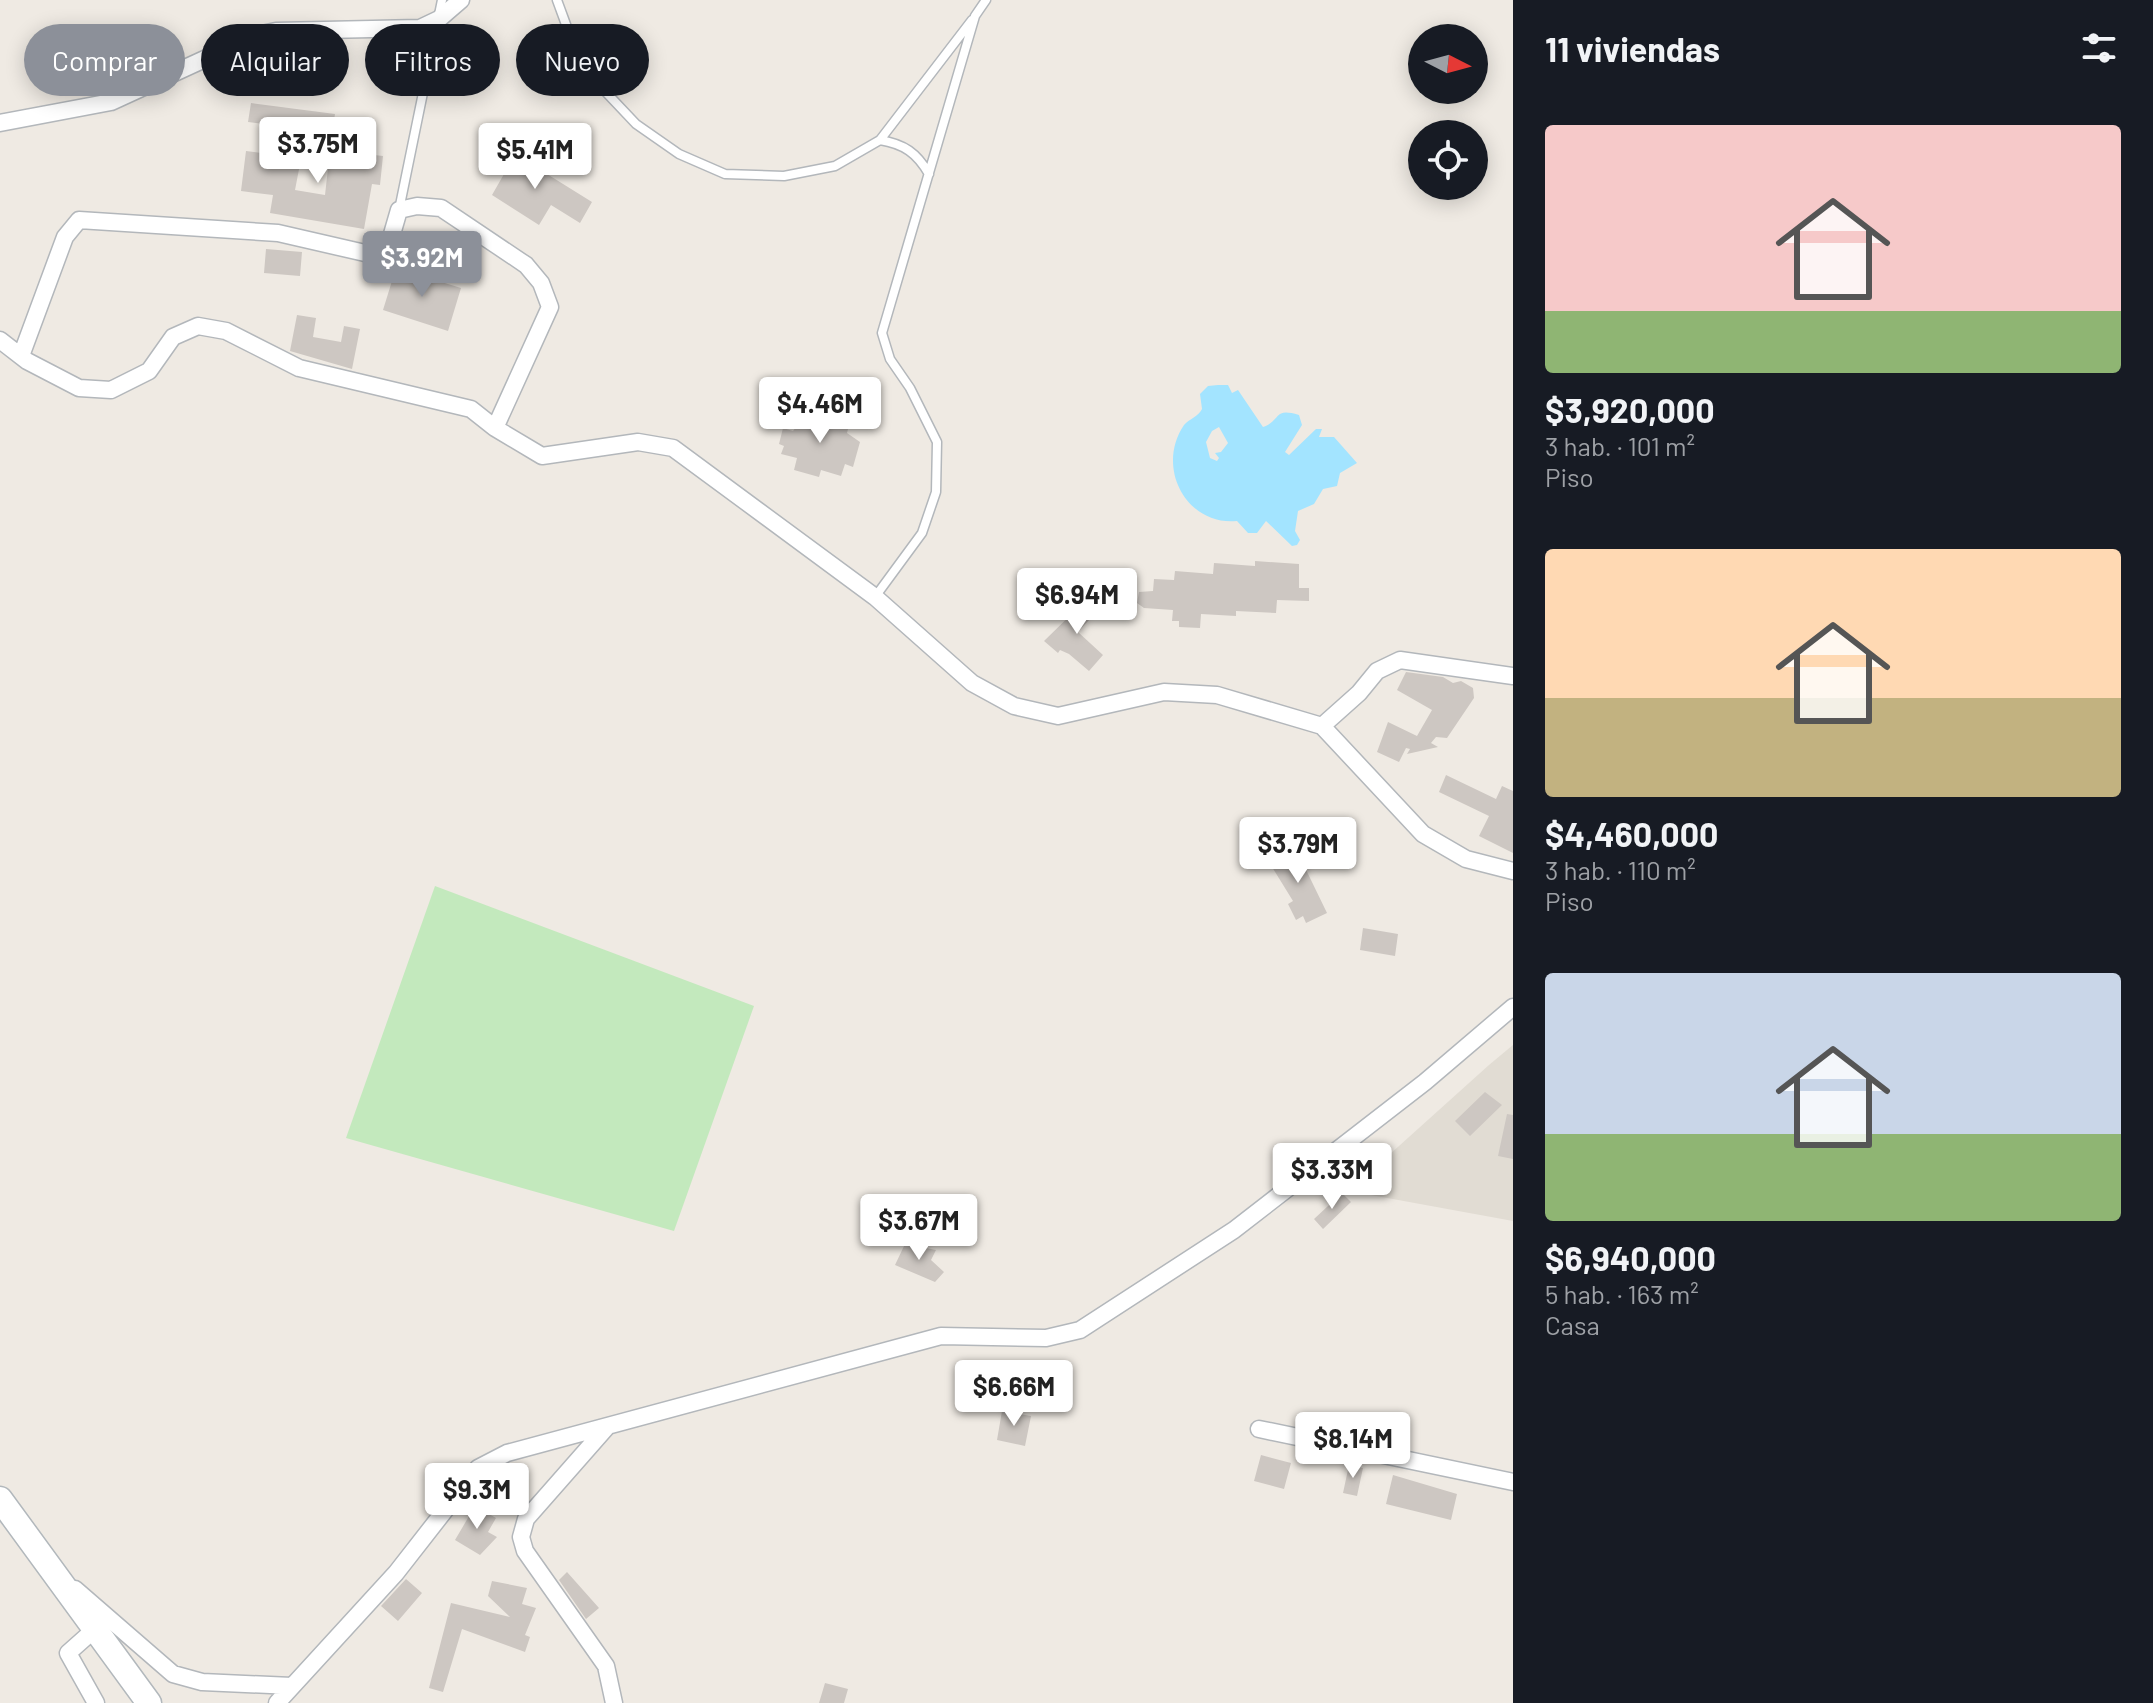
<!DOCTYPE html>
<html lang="es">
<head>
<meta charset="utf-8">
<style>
  :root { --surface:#171b24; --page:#242831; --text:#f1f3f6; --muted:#9ea1a6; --accent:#8c9099 }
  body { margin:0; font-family:Barlow,sans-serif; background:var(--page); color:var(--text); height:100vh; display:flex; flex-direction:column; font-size:30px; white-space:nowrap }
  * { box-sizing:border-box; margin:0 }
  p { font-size:26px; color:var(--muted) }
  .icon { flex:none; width:44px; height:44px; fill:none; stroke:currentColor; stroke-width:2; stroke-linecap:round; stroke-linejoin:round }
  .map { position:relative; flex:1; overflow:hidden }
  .panel { display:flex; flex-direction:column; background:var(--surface); width:640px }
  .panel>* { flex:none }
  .guide { position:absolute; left:24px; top:24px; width:760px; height:72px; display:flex; gap:16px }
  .needle { width:52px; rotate:96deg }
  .buttons { position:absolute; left:1408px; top:24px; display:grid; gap:16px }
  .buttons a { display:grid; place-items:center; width:80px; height:80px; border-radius:50%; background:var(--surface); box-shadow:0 4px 20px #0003; font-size:40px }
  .price { position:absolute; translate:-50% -68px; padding:0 18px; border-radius:8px; background:#fff; color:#222; font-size:26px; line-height:52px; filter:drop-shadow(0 2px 4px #0008) }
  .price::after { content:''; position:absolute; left:50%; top:48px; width:24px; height:18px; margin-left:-12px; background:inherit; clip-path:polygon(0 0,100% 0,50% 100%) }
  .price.current { background:var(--accent); color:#fff }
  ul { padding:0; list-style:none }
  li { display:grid; align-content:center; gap:16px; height:424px; padding:0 32px }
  li span { display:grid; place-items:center; height:248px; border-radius:8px; color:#555 }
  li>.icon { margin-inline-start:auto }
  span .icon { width:144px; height:144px; fill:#fffc; stroke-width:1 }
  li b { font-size:34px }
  h2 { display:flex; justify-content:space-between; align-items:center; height:96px; padding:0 32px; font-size:34px }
  .pill { padding:0 28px; border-radius:36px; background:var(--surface); box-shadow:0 4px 20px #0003; font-size:28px; line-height:72px }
  .pill.current { background:var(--accent); color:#fff }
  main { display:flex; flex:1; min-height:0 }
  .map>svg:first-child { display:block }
  .education { fill:#e1dcd3 }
  .green { fill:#c3e9bd }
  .water { fill:#a3e4ff; fill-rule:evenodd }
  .building { fill:#cdc7c2 }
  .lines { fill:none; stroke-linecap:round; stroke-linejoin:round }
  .service-casing { stroke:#b3b7bb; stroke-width:11 }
  .minor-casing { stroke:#b3b7bb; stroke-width:19 }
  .secondary-casing { stroke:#b2b8bc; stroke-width:27 }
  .service { stroke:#fff; stroke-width:8 }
  .minor { stroke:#fff; stroke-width:16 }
  .secondary { stroke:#fff; stroke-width:24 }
</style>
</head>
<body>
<main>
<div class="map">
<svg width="1513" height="1703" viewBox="0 0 1513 1703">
  <rect width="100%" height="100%" fill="#efeae3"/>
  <!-- education -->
  <path class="education" d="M1513 1045V1221L1349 1191 1489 1065Z"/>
  <!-- green -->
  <path class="green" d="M435 886 754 1006 674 1231 346 1138Z"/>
  <!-- water -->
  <path class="water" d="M1218 385H1228L1232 393 1238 390 1263 427C1282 420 1273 407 1299 415L1302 425 1285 452 1289 455 1316 429H1322L1319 437H1334L1357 463 1340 473 1337 486 1323 489 1314 504 1298 511 1295 531 1300 540 1297 545 1292 546 1266 521 1257 533H1248L1237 521C1187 526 1155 468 1184 425 1189 419 1198 417 1202 409L1200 394 1208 386ZM1219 427 1228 443 1221 452 1215 453 1219 458 1217 461 1210 458 1206 442 1212 431Z"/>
  <!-- building -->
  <path class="building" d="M251 103 335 114 332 133 248 122Z
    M332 133 349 135 348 152 383 156 380 185 372 184 364 229 270 213 273 195 241 191 246 151 276 155 275 160 300 164 295 190 325 195Z
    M505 148 592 202 580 223 551 205 539 225 492 195 504 174 493 167Z
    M266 249 302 252 300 276 264 273Z
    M396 268 461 288 448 331 383 310Z
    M297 315 316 318 313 337 341 342 344 326 360 329 352 369 290 351Z
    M809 410 850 421 847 433 860 442 853 467 845 464 841 476 821 470 819 477 794 470 797 458 781 454 784 446 779 444 783 428 793 431Z
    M1255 561 1299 564V588H1309V601L1277 600 1276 613 1236 611V616L1201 614 1200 628 1179 627V621H1172L1173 610 1144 608 1137 603 1139 592 1153 591 1154 579 1174 580 1175 571 1213 574 1214 563 1255 566Z
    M1089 597 1101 607 1078 632 1103 655 1089 671 1069 654 1060 650 1058 653 1044 641Z
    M1406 672 1443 677 1453 683 1461 681 1473 688 1474 698 1447 738 1436 737 1431 743 1438 747 1407 754 1410 749 1406 748 1399 762 1377 752 1388 722 1417 736 1432 710 1397 690Z
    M1446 775 1496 799 1502 786 1513 791V853L1479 836 1489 816 1439 792Z
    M1294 845 1327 913 1306 923 1303 916 1296 920 1288 904 1293 901 1267 859Z
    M1363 928 1398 934 1395 956 1360 950Z
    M1485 1092 1502 1105 1470 1136 1455 1121Z
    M1507 1114 1513 1115V1159L1498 1156Z
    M1342 1193 1351 1202 1323 1229 1314 1219Z
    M905 1244 936 1250 931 1260 944 1272 935 1282 895 1265Z
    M1002 1411 1031 1416 1025 1446 997 1440Z
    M1344 1416 1382 1422 1378 1443 1340 1435Z
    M1261 1455 1291 1463 1284 1489 1254 1481Z
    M1349 1465 1363 1468 1357 1496 1343 1493Z
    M1393 1475 1457 1494 1451 1520 1386 1504Z
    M475 1506 496 1518 488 1532 497 1537 480 1555 455 1540Z
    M567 1572 599 1608 586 1619 559 1580Z
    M406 1579 422 1593 398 1621 381 1606Z
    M492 1581 527 1588 522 1604 536 1608 525 1635 530 1637 525 1652 462 1629 443 1692 429 1688 451 1603 510 1617 488 1596Z
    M825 1683 848 1689 844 1703H819Z"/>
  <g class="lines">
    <!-- service casing -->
    <g class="service-casing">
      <path id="service" d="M557 0 575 49 601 87 636 124 679 154 725 174 784 176 835 166 880 140 972 20
        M880 140C904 144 917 153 929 174
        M399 210 442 0
        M875 597 922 533 936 492 937 442 910 388 890 359 882 333 975 16 986 0"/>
    </g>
    <!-- minor casing -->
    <g class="minor-casing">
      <path id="minor" d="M0 123 111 102 257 35 276 31 420 28 439 19 461 0
        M0 340 27 361 79 388 111 390 149 371 173 337 198 326 226 331 299 368 471 409 495 428 542 456 638 442 673 448 875 597 972 683 1014 706 1058 716 1164 692 1217 695 1322 726 1423 834 1466 859 1513 871
        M21 356 65 237 79 220 278 233 365 253H382L388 248 399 210 417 206 441 208 526 265 541 283 550 307 495 428
        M1322 726 1359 693 1377 671 1400 660 1513 676
        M606 1428 526 1519 521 1537 525 1551 606 1666 614 1703
        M1259 1429 1513 1482
        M75 1589 173 1674 202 1682 292 1686
        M95 1629 68 1653 96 1703
        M277 1703 396 1573 478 1468 507 1453 941 1336 1046 1338 1080 1330 1234 1230 1425 1082 1513 1007"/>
    </g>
    <!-- secondary casing -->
    <g class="secondary-casing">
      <path id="secondary" d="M0 1499 149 1703"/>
    </g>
    <!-- service -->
    <use href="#service" class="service"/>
    <!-- minor -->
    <use href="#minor" class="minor"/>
    <!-- secondary -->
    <use href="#secondary" class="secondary"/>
  </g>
</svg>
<div class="buttons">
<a><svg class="needle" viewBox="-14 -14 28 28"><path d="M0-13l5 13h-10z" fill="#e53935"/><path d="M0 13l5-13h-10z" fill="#9ea1a6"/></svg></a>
<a><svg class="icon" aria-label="locate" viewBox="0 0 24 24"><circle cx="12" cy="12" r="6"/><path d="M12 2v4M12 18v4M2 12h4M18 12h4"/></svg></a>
</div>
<b class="price" style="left:318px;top:185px">$3.75M</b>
<b class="price" style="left:535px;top:191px">$5.41M</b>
<b class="price current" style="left:422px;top:299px">$3.92M</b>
<b class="price" style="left:820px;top:445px">$4.46M</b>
<b class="price" style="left:1077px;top:636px">$6.94M</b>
<b class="price" style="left:1298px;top:885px">$3.79M</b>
<b class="price" style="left:1332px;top:1211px">$3.33M</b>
<b class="price" style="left:919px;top:1262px">$3.67M</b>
<b class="price" style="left:1014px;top:1428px">$6.66M</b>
<b class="price" style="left:1353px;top:1480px">$8.14M</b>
<b class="price" style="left:477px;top:1531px">$9.3M</b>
<div class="guide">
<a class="pill current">Comprar</a>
<a class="pill">Alquilar</a>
<a class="pill">Filtros</a>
<a class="pill">Nuevo</a>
</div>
</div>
<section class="panel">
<h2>11 viviendas<svg class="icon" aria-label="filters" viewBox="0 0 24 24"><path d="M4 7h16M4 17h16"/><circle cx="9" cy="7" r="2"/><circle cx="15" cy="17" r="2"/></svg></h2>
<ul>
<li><span style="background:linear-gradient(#f6c9c9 75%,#8fb573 0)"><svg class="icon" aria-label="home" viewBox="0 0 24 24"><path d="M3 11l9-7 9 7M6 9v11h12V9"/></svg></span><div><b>$3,920,000</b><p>3 hab. · 101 m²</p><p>Piso</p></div></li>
<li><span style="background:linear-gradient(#ffd9b3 60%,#c2b280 0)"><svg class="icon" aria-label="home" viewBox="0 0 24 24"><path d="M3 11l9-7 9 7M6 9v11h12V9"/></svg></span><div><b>$4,460,000</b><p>3 hab. · 110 m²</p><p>Piso</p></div></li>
<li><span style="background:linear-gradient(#c9d6e8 65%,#8fb573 0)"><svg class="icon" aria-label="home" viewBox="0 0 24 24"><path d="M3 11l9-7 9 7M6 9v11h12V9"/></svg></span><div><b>$6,940,000</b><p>5 hab. · 163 m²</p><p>Casa</p></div></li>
</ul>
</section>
</main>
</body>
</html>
